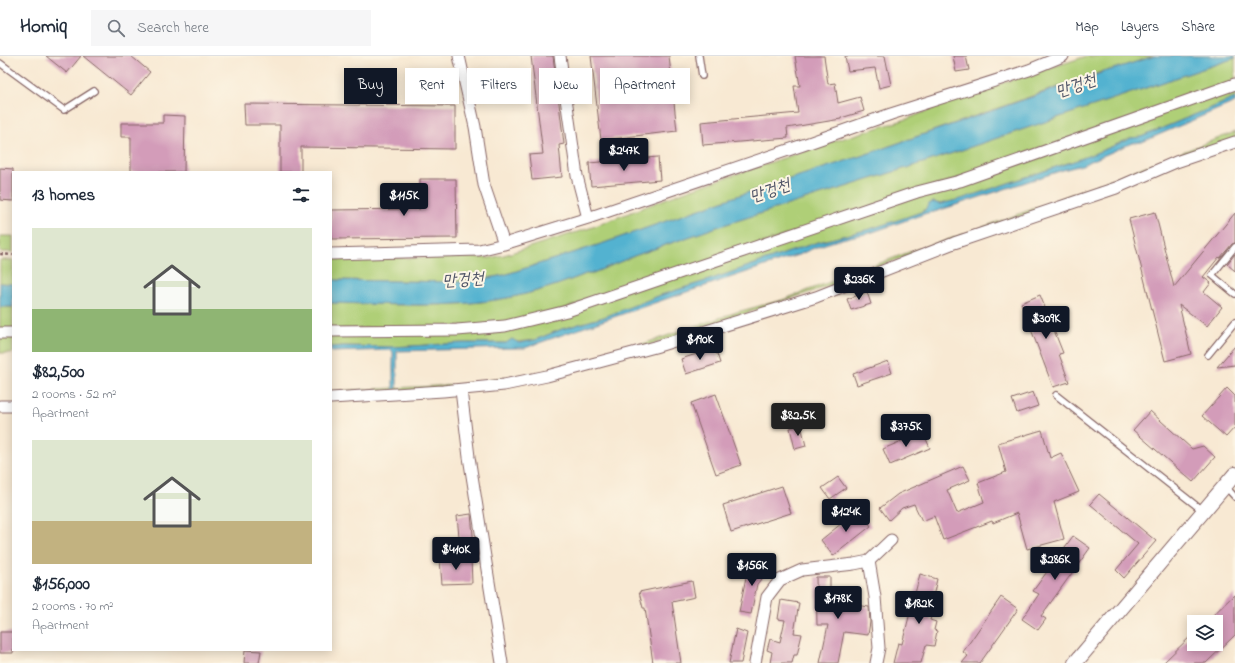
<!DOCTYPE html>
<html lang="en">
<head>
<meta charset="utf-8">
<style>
  :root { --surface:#fff; --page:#f6f6f7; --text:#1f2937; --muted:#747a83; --line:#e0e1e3; --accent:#111827 }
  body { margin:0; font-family:"Indie Flower","Poor Story",sans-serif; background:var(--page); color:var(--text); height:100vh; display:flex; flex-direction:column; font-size:15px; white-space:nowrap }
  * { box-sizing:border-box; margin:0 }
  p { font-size:13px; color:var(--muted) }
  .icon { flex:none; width:22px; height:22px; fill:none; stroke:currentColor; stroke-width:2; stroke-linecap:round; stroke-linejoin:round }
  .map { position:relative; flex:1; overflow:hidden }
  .panel { position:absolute; left:12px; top:115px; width:320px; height:480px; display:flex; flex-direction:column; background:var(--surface); border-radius:0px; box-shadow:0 2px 10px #0003 }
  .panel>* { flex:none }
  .banner { position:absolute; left:344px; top:12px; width:380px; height:36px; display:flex; gap:8px }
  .buttons { position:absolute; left:1187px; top:559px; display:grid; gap:8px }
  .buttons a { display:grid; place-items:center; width:36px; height:36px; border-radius:0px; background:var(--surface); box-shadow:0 2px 10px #0003; font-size:20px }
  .price { position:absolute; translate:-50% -34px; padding:0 9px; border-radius:4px; background:var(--accent); color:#fff; font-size:13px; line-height:26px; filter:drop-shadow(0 1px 2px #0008) }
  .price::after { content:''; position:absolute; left:50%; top:24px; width:12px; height:9px; margin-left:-6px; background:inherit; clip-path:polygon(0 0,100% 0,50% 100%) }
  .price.on { background:#222; color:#fff }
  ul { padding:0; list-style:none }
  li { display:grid; align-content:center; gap:8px; height:212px; padding:0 20px }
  li span { display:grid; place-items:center; height:124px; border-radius:0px; color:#555 }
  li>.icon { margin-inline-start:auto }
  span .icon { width:72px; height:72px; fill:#fffc; stroke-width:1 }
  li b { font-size:17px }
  h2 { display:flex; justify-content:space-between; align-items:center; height:48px; padding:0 20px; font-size:17px }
  .tag { padding:0 14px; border-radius:0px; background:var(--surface); box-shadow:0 2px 10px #0003; font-size:14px; line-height:36px }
  .tag.on { background:var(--accent); color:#fff }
  header { display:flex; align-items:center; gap:24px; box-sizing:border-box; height:56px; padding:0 20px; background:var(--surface); border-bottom:1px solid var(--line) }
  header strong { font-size:19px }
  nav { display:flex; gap:22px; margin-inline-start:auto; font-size:14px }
  .search { width:280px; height:36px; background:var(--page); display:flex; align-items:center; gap:10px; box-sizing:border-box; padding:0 14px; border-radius:0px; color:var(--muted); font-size:15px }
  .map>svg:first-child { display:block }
  .green { fill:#afcf77; stroke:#7c7751 }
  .water { fill:#52b2d0; stroke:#4e687e }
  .building { fill:#d39cb9 }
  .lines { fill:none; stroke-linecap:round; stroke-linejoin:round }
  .service-casing { stroke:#876666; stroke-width:8 }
  .minor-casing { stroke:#876666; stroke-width:13 }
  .tertiary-casing { stroke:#876666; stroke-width:16 }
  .path { stroke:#876666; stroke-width:2.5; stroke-dasharray:3 3; stroke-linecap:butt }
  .service { stroke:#fff; stroke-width:5.5 }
  .minor { stroke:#fff; stroke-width:11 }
  .tertiary { stroke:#fff; stroke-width:14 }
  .labels { text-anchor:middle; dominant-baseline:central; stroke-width:4; stroke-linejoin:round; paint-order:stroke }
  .water-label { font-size:17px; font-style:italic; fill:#4d5265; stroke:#fcf5e5 }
</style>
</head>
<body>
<header>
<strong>Homiq</strong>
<div class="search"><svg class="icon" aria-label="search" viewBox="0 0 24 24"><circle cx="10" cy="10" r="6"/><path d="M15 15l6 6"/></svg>Search here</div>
<nav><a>Map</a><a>Layers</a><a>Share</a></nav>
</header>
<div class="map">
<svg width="1235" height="607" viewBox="0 0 1235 607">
  <rect width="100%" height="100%" fill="#fcf5e5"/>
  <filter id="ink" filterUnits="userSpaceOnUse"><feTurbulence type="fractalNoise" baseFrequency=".025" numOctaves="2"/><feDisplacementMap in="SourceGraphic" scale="8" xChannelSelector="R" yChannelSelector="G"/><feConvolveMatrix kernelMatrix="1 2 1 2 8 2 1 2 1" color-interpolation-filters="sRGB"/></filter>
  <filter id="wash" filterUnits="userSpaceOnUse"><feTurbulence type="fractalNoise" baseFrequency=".012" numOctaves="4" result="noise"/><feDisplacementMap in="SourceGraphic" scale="16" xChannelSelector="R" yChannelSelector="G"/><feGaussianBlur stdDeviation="0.9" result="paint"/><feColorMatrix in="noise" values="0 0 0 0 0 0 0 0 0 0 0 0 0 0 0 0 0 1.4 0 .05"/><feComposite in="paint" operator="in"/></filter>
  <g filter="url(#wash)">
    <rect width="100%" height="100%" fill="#f8e9d3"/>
    <!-- green -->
    <path class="green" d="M1087 0H1155L1107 15H1102L1101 16 861 100 734 141 604 187 504 219 473 225 461 226 331 224V203L470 201 490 202 504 199 590 172 686 135 831 86 907 63 974 36Z
      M1235 2V26L1004 108 567 253 505 269 331 273V247C389 248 449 253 507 242 534 237 562 228 588 217H593L634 200 717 171 932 104Z
      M1235 30V42L1141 81 1131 82 1111 91 1080 103 961 143 940 148 933 146 929 148 924 155 904 162 870 173 815 187 709 224 661 239 604 261 562 273 535 284 507 287H463L393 291 343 290 331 291V277L505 272Z
      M1235 76V84L1177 102 1106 130 882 209 838 227 625 297 566 314 513 324 442 333 331 338V335L457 329 541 317 547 314 561 312 637 290 737 256 782 244 920 192 942 186C1041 151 1137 113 1235 76Z
      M0 180H13V196H0Z
      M0 204H13V228L0 227Z
      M0 251H13V275H0Z
      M0 279H13V297H0Z"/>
    <!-- water -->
    <path class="water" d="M1155 0H1235V2L932 104 717 171 634 200 593 217H588C562 228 534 237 507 242 449 253 389 248 331 247V224L461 226 473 225 504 219 604 187 734 141 861 100 1101 17 1102 15H1107Z
      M1235 42V46L1142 86 1132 87 1082 109 1063 114 934 156 927 157 867 178C848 180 818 189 801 198L660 245 533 289 525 292H515L397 295V333H393V296L391 294 331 296V291L343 290 393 291 463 287H506L512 283 519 287 535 284 562 273 604 261 661 239 709 224 815 187 870 173 904 162 924 155 929 148 933 146 940 148 961 143 1080 103 1111 91 1131 82 1141 81Z
      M0 227 13 228V251H0Z"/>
    <g id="blocks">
      <!-- building -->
      <path class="building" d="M46 0H81L67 17Z
        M83 0H131L150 16 131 39Z
        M531 0H553L564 88 559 89 562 121 532 124 529 99 543 98Z
        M591 0H669L677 75 601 84Z
        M795 0H824L828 28 835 27 838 47 860 41 864 55 841 62V63L787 72 788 82 703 89 701 66 798 57 794 30H800Z
        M845 0H885L891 29 879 32 875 12 848 15Z
        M953 0H966L969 14 956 16Z
        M244 48 455 50V93L301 91V116H280V69H245Z
        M163 59 185 60 184 116H131V81H121V67H163Z
        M658 101 660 124 591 130 589 107Z
        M0 112 13 113V145L0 144Z
        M420 123H456L457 182 331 183V154L420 153Z
        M1155 156 1174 231 1235 157V187L1232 188 1220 202 1219 201 1203 221 1211 227 1204 236 1222 251 1207 270 1179 249 1191 298 1165 305 1129 163Z
        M1235 198V215L1227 208Z
        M867 236 871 248 851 254 847 243Z
        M1040 239 1063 297 1059 298 1069 326 1053 331 1021 247Z
        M1235 290V309L1217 311Z
        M715 292 720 307 686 318 681 303Z
        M888 305 892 317 857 329 853 318Z
        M1227 332 1235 340V371L1226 381 1202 360Z
        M1033 336 1038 350 1017 357 1012 343Z
        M716 338 741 409 716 418 691 347Z
        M1150 355 1192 393 1203 390 1215 401 1193 426 1133 374Z
        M801 369 806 390 795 393 790 372Z
        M1042 374 1050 402 1061 397 1079 436 1054 446 1064 483 1027 493 1017 457 993 467 992 465 943 484 934 460 922 465 914 448 902 452 889 464 880 452 898 438 963 410 970 424 947 434 957 457 984 446 978 427 1006 416 998 387Z
        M923 376 930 392 890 409 883 393Z
        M838 421 846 432 830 443 822 432Z
        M782 430 791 457 731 476 723 449Z
        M1099 438 1156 485 1124 522 1116 514 1138 488 1090 448Z
        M858 454 871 470 833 500 821 484Z
        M471 458 475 500 461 501 457 460Z
        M1073 480 1090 492 1041 560 1046 563 1038 574 1022 563 1039 538 1033 535Z
        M471 502 472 527 442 528 440 504Z
        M760 504 770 512 757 528 751 558 739 556 746 521Z
        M920 518 937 523 929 558H932L930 564 936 566 934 574 937 575 934 590 926 589 921 607H893L898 587 902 588Z
        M816 521H830V545L869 551 870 566 868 579 844 576 838 607H820L828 569H817Z
        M692 525 695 541 672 546 681 607H653L645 552H643L639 536Z
        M1235 538V579L1206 607H1163L1194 577V588H1216V566H1206Z
        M1001 541 1018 553 980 607H962L968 600 963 596Z
        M781 544 799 547 794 577 802 578 797 599H794L792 607H770L772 596 767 594 770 583 780 586 785 564 778 563Z
        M736 573 747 577 741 607H729Z
        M0 576H13V597H0Z
        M245 594 261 595 259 607H244Z"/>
    </g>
  </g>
  <g filter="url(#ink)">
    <use href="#blocks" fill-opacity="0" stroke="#876666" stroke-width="1"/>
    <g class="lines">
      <!-- service casing -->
      <g class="service-casing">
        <path id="service" d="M699 0 702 20
          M0 7 64 54 94 35
          M1235 191 1212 219 1235 238
          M1208 299 1235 266
          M1056 339 1203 455
          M1225 430 1235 441"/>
      </g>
      <!-- minor casing -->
      <g class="minor-casing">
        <path id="minor" d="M459 0 475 71 484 129 504 188
          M560 0 577 120 588 162
          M331 198 479 194 504 188 588 162 803 89 891 58 1029 14 1063 0
          M331 275 457 274 505 270 567 255 917 136 960 125 1235 28
          M0 277H13
          M461 334 469 401 502 607
          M331 342 443 335 504 329 547 320 655 291 816 241 954 187 1116 132 1176 106 1235 86
          M0 350H13
          M869 505 875 541 879 592 876 607
          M755 607 767 541 780 524 802 514 854 508 869 505 891 484"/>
      </g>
      <!-- tertiary casing -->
      <g class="tertiary-casing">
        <path id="tertiary" d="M1075 607 1235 418"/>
      </g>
      <!-- path -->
      <path class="path" d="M0 198 13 199"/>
      <!-- service -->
      <use href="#service" class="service"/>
      <!-- minor -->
      <use href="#minor" class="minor"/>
      <!-- tertiary -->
      <use href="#tertiary" class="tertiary"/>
    </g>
  </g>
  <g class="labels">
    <!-- water labels -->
    <g class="water-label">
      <text transform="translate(1076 30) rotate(-19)">만겅천</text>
      <text transform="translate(770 135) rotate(-19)">만겅천</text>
      <text transform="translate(463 224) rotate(-4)">만겅천</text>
    </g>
  </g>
</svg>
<div class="buttons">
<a><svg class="icon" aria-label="layers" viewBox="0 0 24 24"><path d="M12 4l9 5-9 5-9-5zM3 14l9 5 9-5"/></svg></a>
</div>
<b class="price" style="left:624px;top:116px">$247K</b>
<b class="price" style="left:404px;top:161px">$115K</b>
<b class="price" style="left:859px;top:245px">$236K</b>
<b class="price" style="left:1046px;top:284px">$309K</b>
<b class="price" style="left:700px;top:305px">$190K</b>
<b class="price on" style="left:798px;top:381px">$82.5K</b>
<b class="price" style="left:906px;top:392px">$375K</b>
<b class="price" style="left:846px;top:477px">$124K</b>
<b class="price" style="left:456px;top:515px">$410K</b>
<b class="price" style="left:1055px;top:525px">$286K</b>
<b class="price" style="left:752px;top:531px">$156K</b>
<b class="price" style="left:838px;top:564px">$178K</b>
<b class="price" style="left:919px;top:569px">$182K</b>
<div class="banner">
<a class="tag on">Buy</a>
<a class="tag">Rent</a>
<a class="tag">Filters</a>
<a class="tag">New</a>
<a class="tag">Apartment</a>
</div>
<section class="panel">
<h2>13 homes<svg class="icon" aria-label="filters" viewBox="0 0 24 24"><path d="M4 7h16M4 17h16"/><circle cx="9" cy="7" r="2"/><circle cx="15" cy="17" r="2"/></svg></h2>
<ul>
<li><span style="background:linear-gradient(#dfe7d0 65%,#8fb573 0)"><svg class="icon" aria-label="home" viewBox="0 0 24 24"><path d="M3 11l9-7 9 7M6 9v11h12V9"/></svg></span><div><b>$82,500</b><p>2 rooms · 52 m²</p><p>Apartment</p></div></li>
<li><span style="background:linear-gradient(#dfe7d0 65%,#c2b280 0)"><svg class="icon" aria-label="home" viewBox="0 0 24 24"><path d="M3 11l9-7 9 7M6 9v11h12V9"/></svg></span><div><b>$156,000</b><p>2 rooms · 70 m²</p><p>Apartment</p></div></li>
</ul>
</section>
</div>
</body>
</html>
